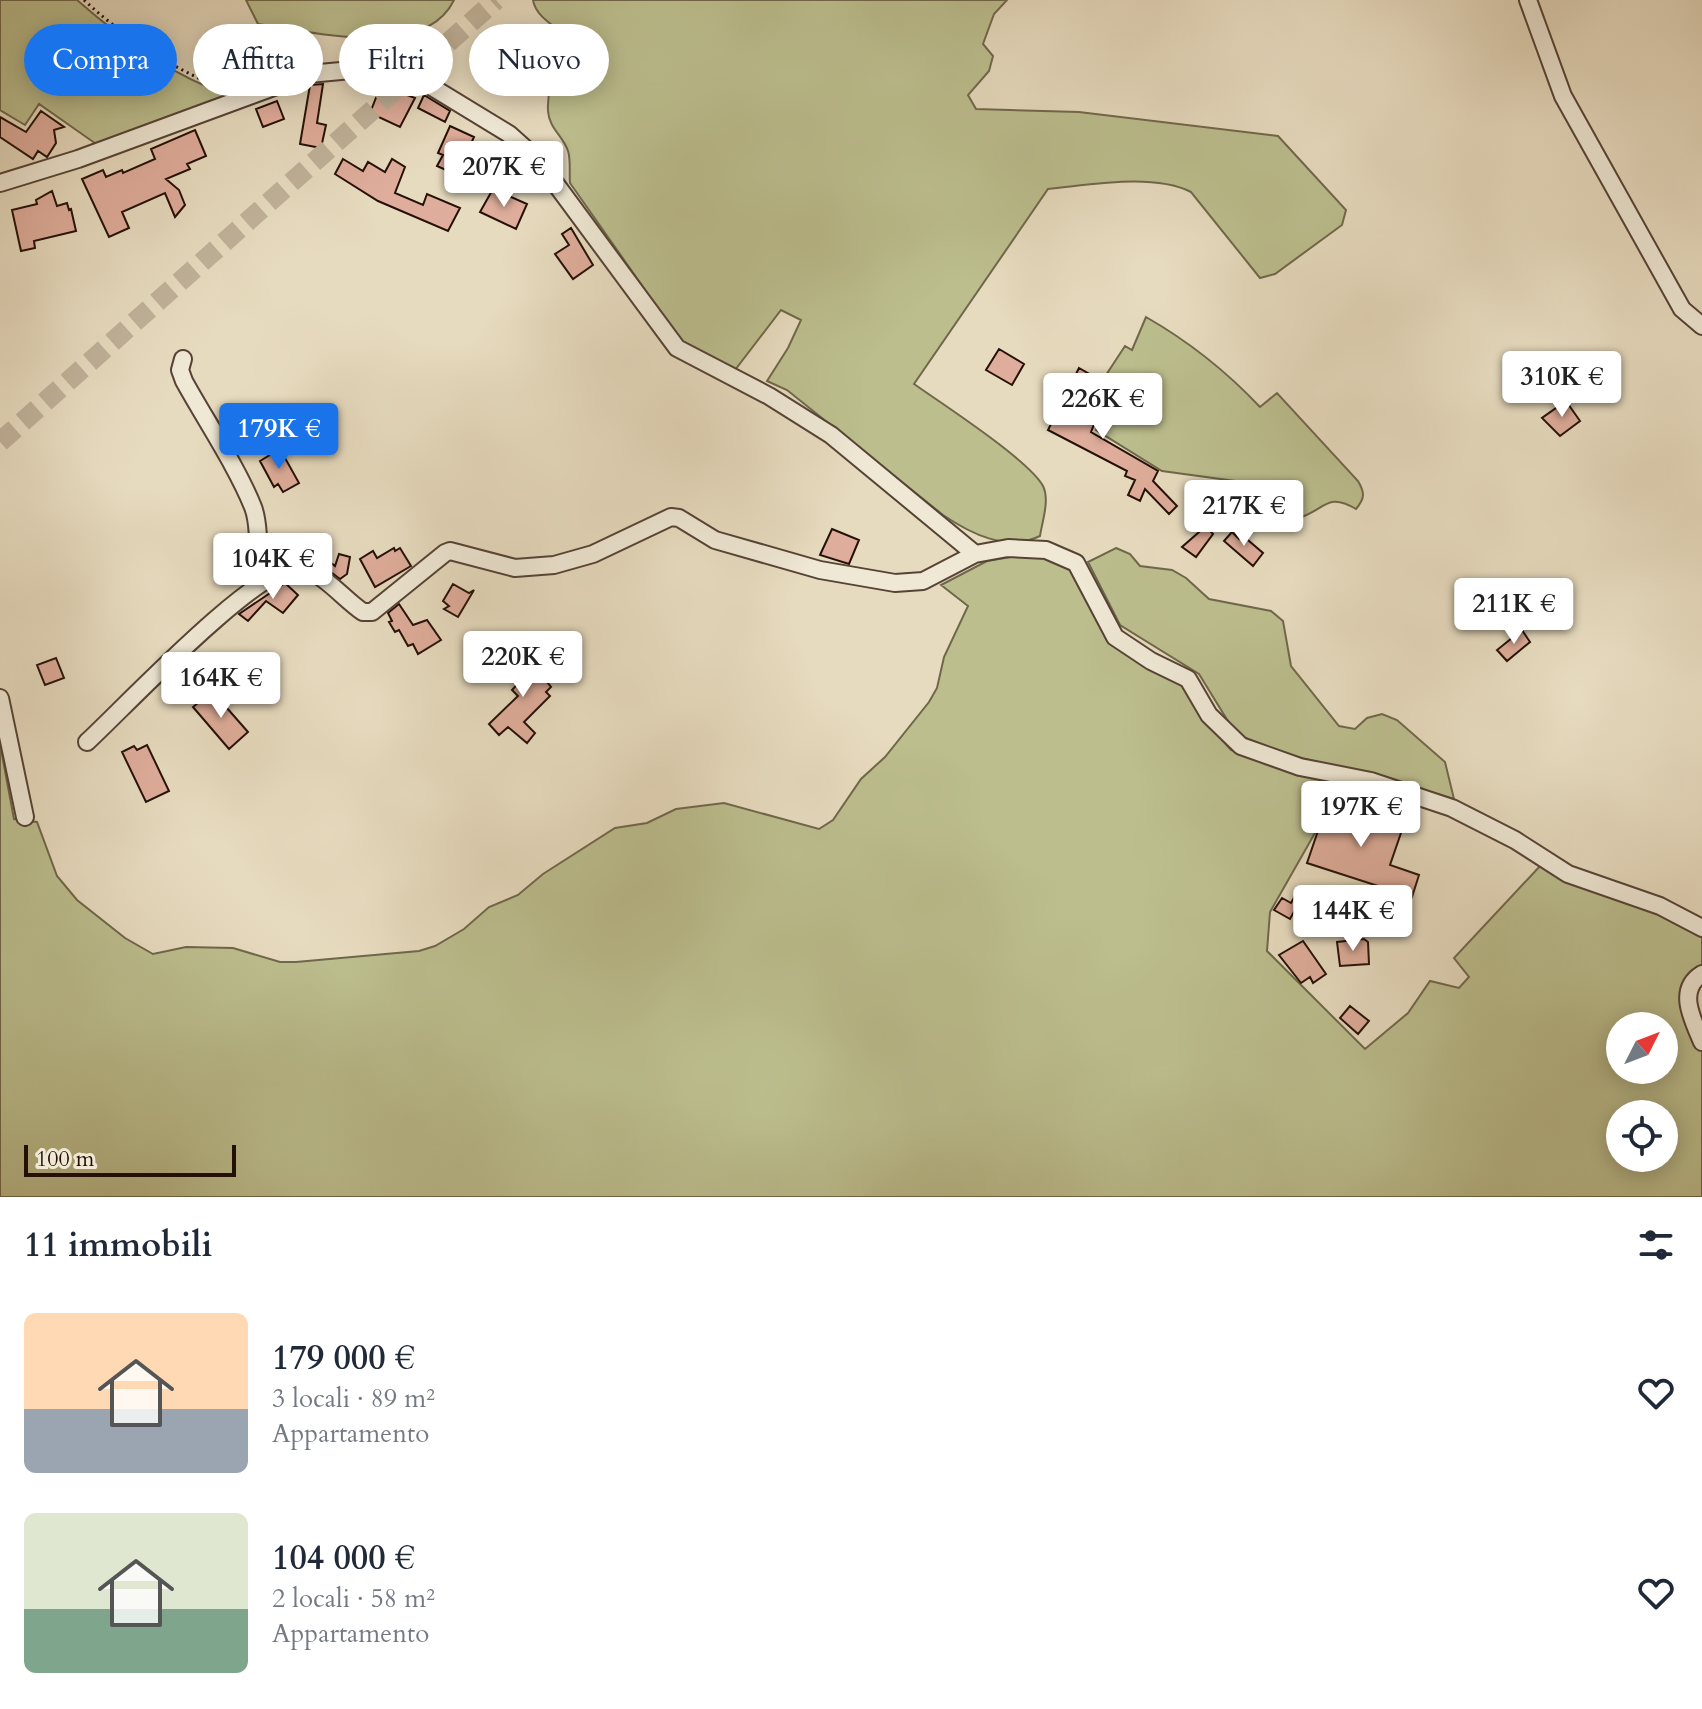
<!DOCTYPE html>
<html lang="it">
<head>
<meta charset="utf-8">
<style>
  :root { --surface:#fff; --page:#f2f2f3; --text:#1f2937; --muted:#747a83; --accent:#1a73e8 }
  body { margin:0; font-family:Cardo,serif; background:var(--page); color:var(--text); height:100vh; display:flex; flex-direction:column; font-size:30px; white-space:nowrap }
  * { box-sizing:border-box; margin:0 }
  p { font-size:26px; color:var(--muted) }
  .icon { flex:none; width:44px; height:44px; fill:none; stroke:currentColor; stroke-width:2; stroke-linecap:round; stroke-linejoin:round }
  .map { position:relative; height:1197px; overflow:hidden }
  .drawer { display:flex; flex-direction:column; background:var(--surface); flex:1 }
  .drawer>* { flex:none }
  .top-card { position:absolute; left:24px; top:24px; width:800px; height:72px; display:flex; gap:16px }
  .needle { width:52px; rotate:48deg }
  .tools { position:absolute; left:1606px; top:1012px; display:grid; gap:16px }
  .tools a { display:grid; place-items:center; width:72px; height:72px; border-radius:50%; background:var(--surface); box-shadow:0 4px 20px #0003; font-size:40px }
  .scale { position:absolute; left:24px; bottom:20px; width:212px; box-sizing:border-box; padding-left:8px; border:4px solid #251008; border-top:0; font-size:22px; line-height:28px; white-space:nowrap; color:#251008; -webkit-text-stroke:6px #efe8d5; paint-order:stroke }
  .price { position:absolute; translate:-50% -68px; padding:0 18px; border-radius:8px; background:#fff; color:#222; font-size:26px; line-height:52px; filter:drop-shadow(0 2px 4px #0008) }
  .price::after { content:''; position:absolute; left:50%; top:48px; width:24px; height:18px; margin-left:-12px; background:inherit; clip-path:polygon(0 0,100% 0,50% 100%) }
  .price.selected { background:var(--accent); color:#fff }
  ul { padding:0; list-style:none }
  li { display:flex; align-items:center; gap:24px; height:200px; padding:0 24px }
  li span { display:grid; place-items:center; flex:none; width:224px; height:160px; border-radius:12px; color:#555 }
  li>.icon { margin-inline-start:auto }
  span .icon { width:96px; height:96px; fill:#fffc; stroke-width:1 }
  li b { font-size:34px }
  h2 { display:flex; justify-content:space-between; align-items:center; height:96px; padding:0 24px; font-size:34px }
  .chip { padding:0 28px; border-radius:36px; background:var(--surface); box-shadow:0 4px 20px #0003; font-size:28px; line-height:72px }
  .chip.selected { background:var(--accent); color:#fff }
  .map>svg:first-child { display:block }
  .green { fill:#bcbe8e; stroke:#70674b; stroke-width:2; fill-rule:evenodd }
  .building { fill:#dfad9b; stroke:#251008; stroke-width:2 }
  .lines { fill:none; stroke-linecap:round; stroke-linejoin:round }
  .major-tunnel { stroke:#c0b29a; stroke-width:20; stroke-dasharray:20 10; stroke-linecap:butt }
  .minor-casing { stroke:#564336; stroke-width:20 }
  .path { stroke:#251008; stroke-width:3; stroke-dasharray:2 4; stroke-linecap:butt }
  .minor { stroke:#efe8d5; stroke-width:16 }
</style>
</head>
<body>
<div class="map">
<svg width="1702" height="1197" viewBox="0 0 1702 1197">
  <rect width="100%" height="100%" fill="#e7dbbf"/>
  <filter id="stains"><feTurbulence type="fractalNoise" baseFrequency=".0025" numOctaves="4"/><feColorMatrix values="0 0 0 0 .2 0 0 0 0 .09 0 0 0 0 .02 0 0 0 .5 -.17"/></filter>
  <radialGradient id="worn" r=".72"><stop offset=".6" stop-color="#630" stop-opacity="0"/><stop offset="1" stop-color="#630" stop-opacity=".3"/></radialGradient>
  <!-- green -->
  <path class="green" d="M0 0H77C125 42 173 76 233 97L99 146 39 104 25 125 0 110Z
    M246 0H454C424 62 312 31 258 24Z
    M533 0H1007L994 14 983 44 993 56 989 71 968 95 976 109 1079 112 1278 136 1346 210 1342 225 1275 274 1260 278 1191 192C1153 173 1090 185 1048 189L914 384C941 403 1029 460 1043 486 1050 500 1042 522 1040 536 1007 552 971 534 943 515L787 390 767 381 788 348 801 320 781 310 735 370 683 344 570 183C569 174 571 160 568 151 563 136 549 128 548 111 546 76 567 68 570 39 557 27 536 18 533 0Z
    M1146 317C1188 341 1227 372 1260 407L1277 393 1358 481C1365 493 1365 498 1356 509 1327 492 1326 509 1299 518L1257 484 1162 471 1096 430 1107 407 1096 402 1109 377 1106 375 1125 346 1132 350Z
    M1116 548 1130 554 1140 566 1172 570 1186 578 1209 599 1271 611 1283 621 1291 666 1339 726 1355 729 1367 718 1382 714 1397 720 1445 762 1454 799 1385 778 1289 755 1243 737 1231 726 1199 674 1120 625 1088 562Z
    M1022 555 1053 559 1073 571 1106 633 1182 681 1210 727 1231 750 1294 772 1344 782 1270 912 1267 951 1365 1049 1408 1013 1430 981 1459 988 1469 977 1454 958 1541 865 1662 913 1702 934V965L1690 976 1702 1047V1197H0V744L14 819 37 822 57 876 77 900 125 938 153 954 186 947 233 948 280 962H296L419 951 435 946 464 929 489 907 518 895 543 874 615 828 647 823 676 809 724 803 819 829 833 820 861 779 885 757 929 702 937 688 944 657 968 606 941 585 987 561ZM1620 1026H1664V1070H1620ZM1620 1114H1664V1158H1620Z"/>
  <!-- building -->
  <path class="building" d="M323 84 317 123 326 125 321 148 300 144 310 85Z
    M381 85 415 98 400 127 370 113Z
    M424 95 450 111 445 122 418 108Z
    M277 101 284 119 263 127 256 109Z
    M41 111 64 127 54 130 56 143 47 157 38 151 33 159 0 137V117L26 132Z
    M450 126 474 137 457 175 437 166 443 155 438 153Z
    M195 130 206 156 187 164 190 169 166 179 179 190 185 205 175 217 165 193 122 212 129 228 109 237 82 179 103 170 106 177 122 170 123 173 155 159 151 149Z
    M343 159 363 171 368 162 385 172 392 159 405 167 395 193 423 205 427 194 460 208 448 231 378 201 335 174Z
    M493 189 527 204 516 229 480 212Z
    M52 191 57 206 67 203 69 210 71 209 76 231 34 241 35 248 21 251 12 210 37 204 36 200Z
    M571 228 593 265 573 279 555 254 569 245 562 234Z
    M999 349 1024 364 1012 385 986 370Z
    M1079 368 1098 379 1080 414 1095 422 1091 432 1158 471 1153 481 1177 506 1169 514 1145 489 1140 501 1128 495 1135 480 1125 476 1127 471 1048 430Z
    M1566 401 1580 421 1560 436 1542 418Z
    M280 449 299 483 283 492 278 484 274 487 260 461Z
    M1206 526 1213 534 1196 557 1182 547Z
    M832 529 859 540 849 564 820 555Z
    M1232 532 1239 539 1242 535 1263 553 1253 566 1224 541Z
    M310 546 335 566 339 554 350 557 347 574 340 579 320 564 301 558Z
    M394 548 395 551 400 548 411 566 375 587 360 559 373 551 377 558Z
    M285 583 298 595 283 613 266 601 248 621 239 614Z
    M453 584 469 593 474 590 458 617 444 609 449 606 443 601Z
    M399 604 413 625 427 620 441 640 418 654 413 644 408 646 399 630 395 632 389 622 392 621 388 613Z
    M1522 630 1530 642 1507 661 1497 650Z
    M514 640 551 687 546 692 550 696 524 722 535 733 527 743 508 727 499 735 489 724 518 696 512 690 528 673 506 646Z
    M56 658 64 678 45 685 37 665Z
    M212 691 248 732 229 749 193 707Z
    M147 745 169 791 146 802 122 752 134 746 137 750Z
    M1343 792 1355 796 1350 809 1403 827 1390 865 1419 875 1412 897 1307 863 1319 828 1328 811 1335 814Z
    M1300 887 1319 898 1311 916 1296 908 1290 919 1274 910 1282 898 1291 903Z
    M1364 939 1368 942 1369 964 1340 966 1337 942Z
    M1303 941 1326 974 1313 983 1310 977 1301 983 1279 955Z
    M1350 1006 1369 1021 1358 1034 1340 1018Z"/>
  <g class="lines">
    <!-- major-tunnel -->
    <path class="major-tunnel" d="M0 442 496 0"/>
    <!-- minor casing -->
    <g class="minor-casing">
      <path id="minor" d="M1528 0 1563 96 1682 309 1702 326
        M0 183 78 159 309 74 362 69 427 84 509 134 538 160 677 348 769 396 831 435 975 554
        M183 359 180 370 184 381C206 421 236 465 253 507 263 533 250 555 276 573
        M0 698 25 817
        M87 742C122 710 257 566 297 568 321 569 343 599 363 612H372L445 553 450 551 515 568 554 565 593 554 671 517 679 518 715 540 820 570 895 583 923 581 975 554 1008 548 1046 550 1076 563 1115 637 1151 661 1188 679 1209 715 1241 746 1300 767 1371 781 1452 808 1515 840 1568 874 1660 906 1702 928
        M1702 974C1676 990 1693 1020 1702 1042"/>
    </g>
    <!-- path -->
    <path class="path" d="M84 0C126 39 172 68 225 90"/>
    <!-- minor -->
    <use href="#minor" class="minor"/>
  </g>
  <rect width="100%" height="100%" filter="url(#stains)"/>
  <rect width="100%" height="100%" fill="url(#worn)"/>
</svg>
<div class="tools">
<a><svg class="needle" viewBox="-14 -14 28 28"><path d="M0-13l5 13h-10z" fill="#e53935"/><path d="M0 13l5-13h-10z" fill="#747a83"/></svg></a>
<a><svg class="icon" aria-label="locate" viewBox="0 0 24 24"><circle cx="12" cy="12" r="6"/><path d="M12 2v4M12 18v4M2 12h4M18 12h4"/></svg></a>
</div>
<div class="scale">100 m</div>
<b class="price" style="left:504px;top:209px">207K €</b>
<b class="price" style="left:1562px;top:419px">310K €</b>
<b class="price" style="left:1103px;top:441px">226K €</b>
<b class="price selected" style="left:279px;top:471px">179K €</b>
<b class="price" style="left:1244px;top:548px">217K €</b>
<b class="price" style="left:273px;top:601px">104K €</b>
<b class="price" style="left:1514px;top:646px">211K €</b>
<b class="price" style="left:523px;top:699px">220K €</b>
<b class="price" style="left:221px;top:720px">164K €</b>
<b class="price" style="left:1361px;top:849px">197K €</b>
<b class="price" style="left:1353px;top:953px">144K €</b>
<div class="top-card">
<a class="chip selected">Compra</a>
<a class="chip">Affitta</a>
<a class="chip">Filtri</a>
<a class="chip">Nuovo</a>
</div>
</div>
<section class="drawer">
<h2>11 immobili<svg class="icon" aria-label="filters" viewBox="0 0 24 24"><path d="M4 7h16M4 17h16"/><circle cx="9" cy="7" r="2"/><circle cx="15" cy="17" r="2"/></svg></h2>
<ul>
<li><span style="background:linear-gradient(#ffd9b3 60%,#9aa5b1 0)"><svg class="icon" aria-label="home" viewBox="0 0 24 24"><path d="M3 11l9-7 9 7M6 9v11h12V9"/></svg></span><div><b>179 000 €</b><p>3 locali · 89 m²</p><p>Appartamento</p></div><svg class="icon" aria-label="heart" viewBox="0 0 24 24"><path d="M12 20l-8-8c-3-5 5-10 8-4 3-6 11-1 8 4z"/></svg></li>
<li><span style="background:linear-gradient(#dfe7d0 60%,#7fa58c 0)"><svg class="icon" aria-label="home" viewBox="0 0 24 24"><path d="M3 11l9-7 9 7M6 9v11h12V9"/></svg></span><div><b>104 000 €</b><p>2 locali · 58 m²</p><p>Appartamento</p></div><svg class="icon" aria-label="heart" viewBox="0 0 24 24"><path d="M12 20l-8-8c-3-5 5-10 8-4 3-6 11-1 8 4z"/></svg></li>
</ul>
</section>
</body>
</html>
